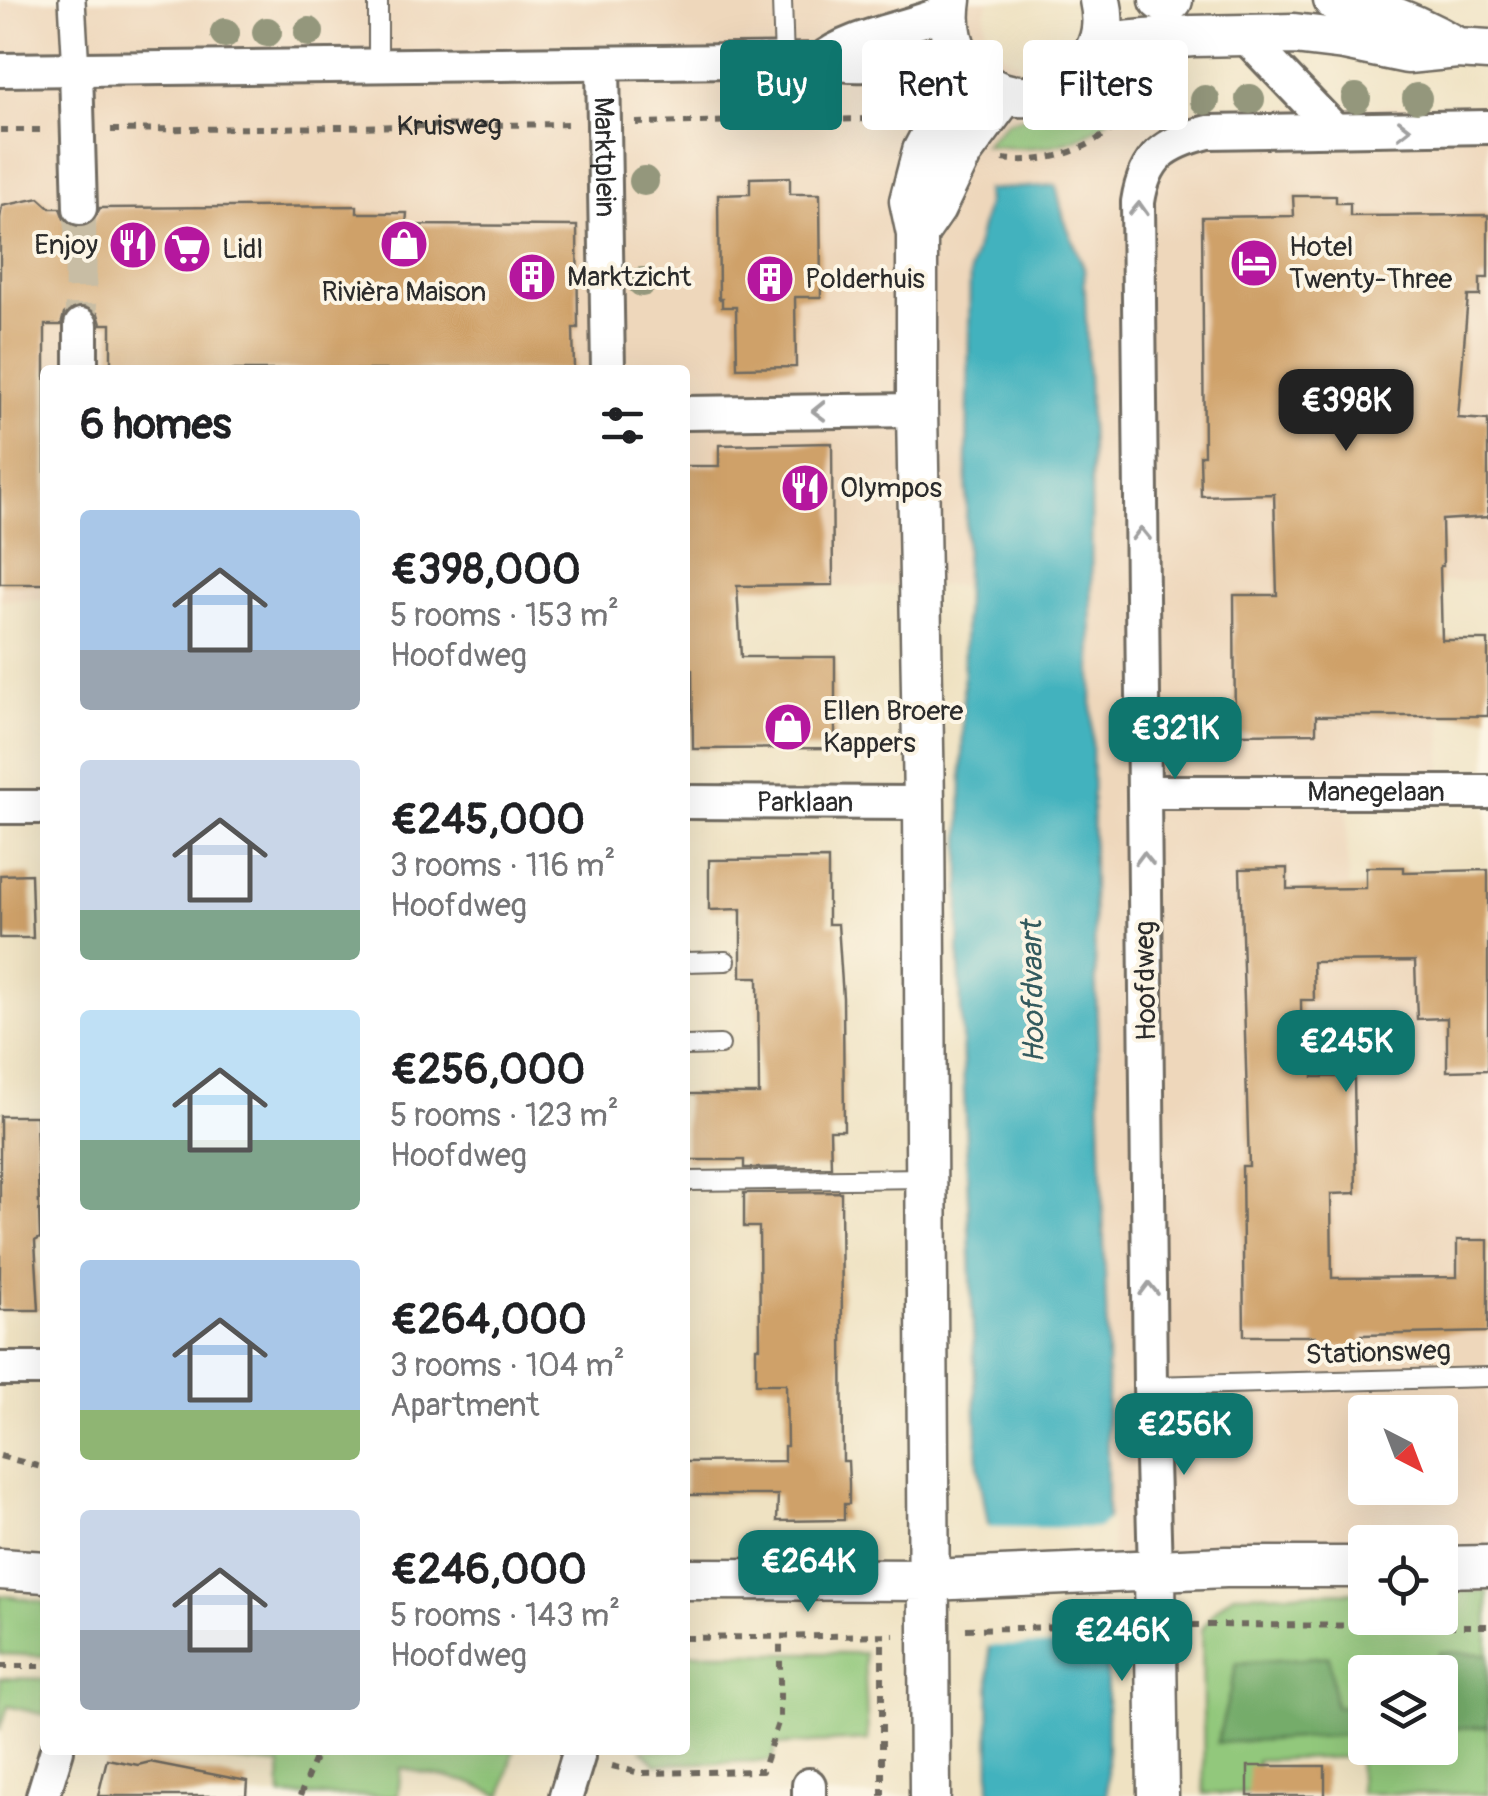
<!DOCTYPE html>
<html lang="en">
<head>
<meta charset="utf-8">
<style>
  :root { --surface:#fff; --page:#f6f6f6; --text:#202124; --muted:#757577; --accent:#0f766e }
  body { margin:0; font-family:Pangolin,sans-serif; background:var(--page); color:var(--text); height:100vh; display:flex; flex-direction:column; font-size:38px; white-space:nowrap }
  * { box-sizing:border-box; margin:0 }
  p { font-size:32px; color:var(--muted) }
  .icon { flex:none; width:55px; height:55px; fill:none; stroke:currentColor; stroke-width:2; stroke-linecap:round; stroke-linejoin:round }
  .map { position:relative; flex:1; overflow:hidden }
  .panel { position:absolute; left:40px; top:365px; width:650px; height:1390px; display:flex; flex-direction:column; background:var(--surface); border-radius:10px; box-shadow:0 10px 40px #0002 }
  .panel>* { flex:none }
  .guide { position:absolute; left:720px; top:40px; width:618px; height:90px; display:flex; gap:20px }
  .needle { width:65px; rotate:138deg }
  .buttons { position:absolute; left:1348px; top:1395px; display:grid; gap:20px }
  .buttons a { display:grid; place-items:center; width:110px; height:110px; border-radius:10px; background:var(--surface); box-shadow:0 10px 40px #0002; font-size:50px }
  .price { position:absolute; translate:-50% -85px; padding:0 22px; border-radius:20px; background:var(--accent); color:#fff; font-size:32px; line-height:65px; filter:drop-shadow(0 2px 5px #0008) }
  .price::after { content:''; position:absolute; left:50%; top:60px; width:30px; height:22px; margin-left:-15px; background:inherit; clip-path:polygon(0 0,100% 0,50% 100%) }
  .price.selected { background:#222; color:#fff }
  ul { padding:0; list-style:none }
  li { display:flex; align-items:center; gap:30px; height:250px; padding:0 40px }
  li span { display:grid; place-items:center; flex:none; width:280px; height:200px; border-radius:10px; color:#555 }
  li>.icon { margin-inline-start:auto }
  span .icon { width:120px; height:120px; fill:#fffc; stroke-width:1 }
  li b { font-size:42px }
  h2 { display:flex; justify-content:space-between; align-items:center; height:120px; padding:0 40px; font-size:42px }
  .pill { padding:0 35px; border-radius:10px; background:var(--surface); box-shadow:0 10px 40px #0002; font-size:35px; line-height:90px }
  .pill.selected { background:var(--accent); color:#fff }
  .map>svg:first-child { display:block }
  .built { fill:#eed7bb; fill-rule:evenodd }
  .green { fill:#92c87b; stroke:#5e7a53; stroke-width:2.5; fill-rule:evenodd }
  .forest { fill:#75ac6b; stroke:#506c4b; stroke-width:2.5 }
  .water { fill:#43b2be; stroke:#376e74; stroke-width:2.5 }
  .pier { fill:#efe2c2 }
  .building { fill:#cfa169 }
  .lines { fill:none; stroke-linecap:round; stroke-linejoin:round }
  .minor-tunnel { stroke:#c8bda4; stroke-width:32; stroke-dasharray:32 16; stroke-linecap:butt }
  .service-casing { stroke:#706b60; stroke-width:22 }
  .pedestrian-casing { stroke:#706b60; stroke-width:30 }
  .minor-casing { stroke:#706b60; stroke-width:38 }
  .tertiary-casing { stroke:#706b60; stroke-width:45 }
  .path { stroke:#706b60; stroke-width:6; stroke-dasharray:8 8; stroke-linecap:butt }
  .service { stroke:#fff; stroke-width:18 }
  .pedestrian { stroke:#fff; stroke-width:25 }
  .minor { stroke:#fff; stroke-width:32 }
  .tertiary { stroke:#fff; stroke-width:40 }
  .tree { fill:#94977c }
  .oneway { stroke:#a0a0a0 }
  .labels { text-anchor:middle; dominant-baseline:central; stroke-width:8; stroke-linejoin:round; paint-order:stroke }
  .street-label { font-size:28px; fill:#2b2b2b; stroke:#fcf5e5 }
  .poi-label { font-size:28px; fill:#2b2b2b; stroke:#fcf5e5; text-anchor:start }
  .water-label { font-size:30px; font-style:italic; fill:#335a5e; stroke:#fcf5e5 }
</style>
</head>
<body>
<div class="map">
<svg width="1488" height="1796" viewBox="0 0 1488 1796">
  <rect width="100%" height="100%" fill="#fcf5e5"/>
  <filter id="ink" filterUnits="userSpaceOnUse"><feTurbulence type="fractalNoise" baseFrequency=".01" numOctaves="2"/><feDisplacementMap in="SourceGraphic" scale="20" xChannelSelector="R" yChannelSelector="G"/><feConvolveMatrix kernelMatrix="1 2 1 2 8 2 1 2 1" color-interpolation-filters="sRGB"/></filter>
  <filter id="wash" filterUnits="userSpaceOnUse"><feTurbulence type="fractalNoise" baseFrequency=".0048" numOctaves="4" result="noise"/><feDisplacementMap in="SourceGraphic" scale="40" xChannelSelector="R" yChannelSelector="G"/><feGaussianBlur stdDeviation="2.25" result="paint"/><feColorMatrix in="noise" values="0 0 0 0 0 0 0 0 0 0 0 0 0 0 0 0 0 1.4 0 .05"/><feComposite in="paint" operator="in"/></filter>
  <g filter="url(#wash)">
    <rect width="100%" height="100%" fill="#efe2c2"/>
    <!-- built -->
    <path class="built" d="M0 0H1016L1018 113 1488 105V581L1442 582V791L1347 793 1349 962 1455 960 1488 1013V1558H1440V1542H1365V1559L1046 1563 1020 584 685 589V370H45V599L0 600ZM1365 1412H1440V1488H1365Z"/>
    <!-- green -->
    <path class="green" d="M1152 53C1119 133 1069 157 984 145L1007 122 1077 102 1113 67 1135 55Z
      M927 69 936 77V95L922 120C904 111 893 90 887 71Z
      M1440 1591H1488V1794L1360 1793 1358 1757 1257 1760 1258 1793 1204 1794 1202 1629 1215 1610 1233 1594 1365 1592V1618H1440ZM1365 1672H1440V1748H1365Z
      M0 1595 45 1602V1656L0 1654Z
      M685 1653H864L868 1740 776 1745 772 1761 656 1764 642 1750H685Z
      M0 1678 45 1679V1715L8 1706 0 1730Z
      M119 1750H514L502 1796 468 1782 401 1768 398 1796H281L280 1765Z"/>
    <!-- forest -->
    <path class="forest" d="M1440 1652 1488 1654V1726L1440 1730V1672H1426Z
      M1329 1656 1335 1707 1365 1704V1734L1217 1743 1237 1663Z"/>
    <!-- water -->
    <path class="water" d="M1056 185 1064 219 1084 268 1091 449 1093 896 1107 1337V1796H990L988 1524 978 1465 959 957 970 271 987 203 986 190Z"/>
    <!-- pier -->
    <path class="pier" d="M989 0H1057V48L1042 58 1029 62 1014 60 1002 54 985 31V13Z
      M1111 1517V1645L985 1646 982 1521 990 1527 1099 1528Z"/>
    <g id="blocks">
      <!-- building -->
      <path class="building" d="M790 177V194H820L821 297H795L796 367 737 368 736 307H722V299H719L718 195 750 194V178Z
        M1293 196H1336V203H1350V216L1488 215V278H1480V296H1468L1458 418 1488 420V517L1442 520 1443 566H1440L1442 640H1488V716H1316V733L1235 734 1234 595H1277L1274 494 1201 496 1200 455H1204L1202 217 1294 216Z
        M39 198 50 208H60L64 219 80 228 91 224 100 208 357 206V213H407L406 225 577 226 578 328H573L574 370H111V324H101L98 314 90 307H72L64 314 61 325H45V584H0V218L2 206Z
        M832 443 833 585 737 586 741 657H835V748L693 749 692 670 685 669V466H719V445Z
        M828 859V924H838L843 998 844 1130H830L831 1167 744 1168V1160H685V1094H759L758 977H741V909L709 910V860Z
        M1366 867H1404V872L1488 870V1070L1447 1071V1018L1417 1019 1415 961 1313 962 1314 1000H1301L1302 1071H1313V1077H1354L1356 1193 1331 1194 1332 1278 1457 1277V1240H1488V1332L1362 1335V1348L1315 1347V1336H1244L1242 1166H1249L1240 869 1287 868V889L1366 888Z
        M31 874 33 938H0V875Z
        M0 1116H36L40 1238 35 1241 39 1310H0Z
        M841 1192 843 1461H848L849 1483V1504H844V1520L777 1521 778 1495H685V1462L784 1461V1446H787L786 1384H756V1347H760L759 1227H744V1193Z
        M107 1759 138 1765 150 1762 247 1781 246 1796H98Z
        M1248 1766H1325V1796H1248Z"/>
    </g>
  </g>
  <g filter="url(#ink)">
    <use href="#blocks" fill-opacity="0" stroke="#706b60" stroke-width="2.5"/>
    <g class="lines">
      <!-- minor-tunnel -->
      <path class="minor-tunnel" d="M80 208 81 325"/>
      <!-- service casing -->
      <g class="service-casing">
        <path id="service" d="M378 0V66
          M782 0 784 61
          M685 962 726 961
          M685 1046 720 1045
          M685 1181 926 1178
          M1150 1386 1488 1377"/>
      </g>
      <!-- pedestrian casing -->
      <g class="pedestrian-casing">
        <path id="pedestrian" d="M72 0 76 70"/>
      </g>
      <!-- minor casing -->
      <g class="minor-casing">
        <g id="minor">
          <path d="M1243 34 1333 128"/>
          <path d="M821 60C850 35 912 28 950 10"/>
          <path id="s2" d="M603 65 608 370"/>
          <path d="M0 70 821 60C865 74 911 56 956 54"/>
          <path d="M76 70 80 208"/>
          <path d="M81 325V370"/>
          <path d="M685 413 917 410"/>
          <path id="s3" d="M1144 792H1488"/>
          <path id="s4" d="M685 802 924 803"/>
          <path d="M0 807H45"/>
          <path d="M0 1369H45"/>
          <path d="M1155 1572 1150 1386 1138 202C1145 156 1165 143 1208 132L1488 127"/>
          <path d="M809 1785V1796"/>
          <path d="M43 1796 57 1750"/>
          <path d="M566 1796 578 1757"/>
        </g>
      </g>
      <!-- tertiary casing -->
      <g class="tertiary-casing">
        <path id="tertiary" d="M951 0C937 88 1036 133 1090 59 1103 41 1105 22 1100 0
          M1160 0H1172
          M1334 0C1379 9 1418 25 1457 48
          M1100 44 1193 36 1294 34 1344 40 1407 53 1457 48 1488 50
          M917 234 935 208 962 152 1005 94
          M1440 1567 1488 1566
          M0 1569 45 1572
          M1155 1572 1158 1796
          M685 1579 930 1580 1226 1567H1365
          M930 1796 924 803 917 410V234L910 201 923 151 966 69"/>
      </g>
      <!-- path -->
      <g class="path">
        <path d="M636 123 869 119 894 109"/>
        <path d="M0 130H44"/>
        <path id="s1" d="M111 130 569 124"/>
        <path d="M1003 159C1068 167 1126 134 1155 75"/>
        <path d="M0 1456 45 1468"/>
        <path d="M1191 1625 1488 1626"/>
        <path d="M966 1629 1118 1626"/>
        <path d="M685 1638 894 1635"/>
        <path d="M0 1666H45"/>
        <path d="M612 1766 640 1773 762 1771 780 1717V1637"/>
        <path d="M300 1796 318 1750"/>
        <path d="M882 1796V1635"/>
      </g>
      <!-- service -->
      <use href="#service" class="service"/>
      <!-- pedestrian -->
      <use href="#pedestrian" class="pedestrian"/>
      <!-- minor -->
      <use href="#minor" class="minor"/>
      <!-- tertiary -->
      <use href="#tertiary" class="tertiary"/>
    </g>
    <!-- trees -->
    <g class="tree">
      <circle cx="267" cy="32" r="15"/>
      <circle cx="309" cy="32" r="15"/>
      <circle cx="225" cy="33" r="15"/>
      <circle cx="1356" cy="98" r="15"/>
      <circle cx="1417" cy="98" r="15"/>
      <circle cx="1250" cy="99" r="15"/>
      <circle cx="1205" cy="100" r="15"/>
      <circle cx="644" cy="181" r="15"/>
      <circle cx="642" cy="282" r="15"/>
    </g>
    <!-- one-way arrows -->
    <defs><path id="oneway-chevron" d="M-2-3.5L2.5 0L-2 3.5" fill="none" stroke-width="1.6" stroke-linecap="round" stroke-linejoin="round" transform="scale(2.5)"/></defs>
    <g class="oneway">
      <use href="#oneway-chevron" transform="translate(1404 129)"/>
      <use href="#oneway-chevron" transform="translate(1139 209) rotate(-88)"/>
      <use href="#oneway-chevron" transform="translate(819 411) rotate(179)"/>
      <use href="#oneway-chevron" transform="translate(1141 534) rotate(-91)"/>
      <use href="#oneway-chevron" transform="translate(1144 859) rotate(-91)"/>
      <use href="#oneway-chevron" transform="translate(1149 1289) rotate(-91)"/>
    </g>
  </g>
  <!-- icons -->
  <defs>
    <g id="shop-disc" transform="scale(2.5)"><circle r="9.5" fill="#b5179e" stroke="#fcf5e5"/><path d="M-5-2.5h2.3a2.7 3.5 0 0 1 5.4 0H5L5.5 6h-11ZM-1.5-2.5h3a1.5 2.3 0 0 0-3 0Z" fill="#fff"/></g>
    <g id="restaurant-disc" transform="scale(2.5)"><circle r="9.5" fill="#b5179e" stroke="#fcf5e5"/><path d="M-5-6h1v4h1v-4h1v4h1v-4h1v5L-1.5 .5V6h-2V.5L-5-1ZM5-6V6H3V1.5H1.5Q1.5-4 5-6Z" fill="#fff"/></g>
    <g id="supermarket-disc" transform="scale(2.5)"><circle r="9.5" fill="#b5179e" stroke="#fcf5e5"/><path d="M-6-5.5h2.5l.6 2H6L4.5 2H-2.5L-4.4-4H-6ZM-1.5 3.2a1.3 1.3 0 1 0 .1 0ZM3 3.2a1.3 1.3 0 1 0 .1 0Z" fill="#fff"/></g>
    <g id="hotel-disc" transform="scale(2.5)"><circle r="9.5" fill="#b5179e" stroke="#fcf5e5"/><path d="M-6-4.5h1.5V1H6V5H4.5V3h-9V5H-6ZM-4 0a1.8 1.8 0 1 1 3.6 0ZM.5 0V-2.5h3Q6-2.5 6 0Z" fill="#fff"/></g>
    <g id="building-disc" transform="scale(2.5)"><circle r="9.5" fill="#b5179e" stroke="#fcf5e5"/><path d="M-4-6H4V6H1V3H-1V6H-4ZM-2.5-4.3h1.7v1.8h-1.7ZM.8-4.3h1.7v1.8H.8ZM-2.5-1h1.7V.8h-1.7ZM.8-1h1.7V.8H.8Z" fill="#fff"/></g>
  </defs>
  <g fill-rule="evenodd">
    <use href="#shop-disc" x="404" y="244"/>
    <use href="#restaurant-disc" x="133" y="245"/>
    <use href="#supermarket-disc" x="187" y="249"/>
    <use href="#hotel-disc" x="1254" y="263"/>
    <use href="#building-disc" x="532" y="277"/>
    <use href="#building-disc" x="770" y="279"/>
    <use href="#restaurant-disc" x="805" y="488"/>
    <use href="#shop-disc" x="788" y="727"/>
  </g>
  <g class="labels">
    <!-- street labels -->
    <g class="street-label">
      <text stroke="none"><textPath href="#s1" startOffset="338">Kruisweg</textPath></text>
      <text stroke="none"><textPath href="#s2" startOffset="92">Marktplein</textPath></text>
      <text stroke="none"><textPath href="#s3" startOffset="232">Manegelaan</textPath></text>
      <text stroke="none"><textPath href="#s4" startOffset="120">Parklaan</textPath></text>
      <text transform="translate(1146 981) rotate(-91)">Hoofdweg</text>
      <text transform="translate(1378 1353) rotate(-2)">Stationsweg</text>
    </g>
    <!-- poi labels -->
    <g class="poi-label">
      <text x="98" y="245" text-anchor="end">Enjoy</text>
      <text x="1289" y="247">Hotel<tspan x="1289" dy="32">Twenty-Three</tspan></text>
      <text x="222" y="249">Lidl</text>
      <text x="567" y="277">Marktzicht</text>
      <text x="805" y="279">Polderhuis</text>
      <text x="404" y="292" text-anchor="middle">Rivièra Maison</text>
      <text x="840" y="488">Olympos</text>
      <text x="823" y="711">Ellen Broere<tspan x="823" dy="32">Kappers</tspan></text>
    </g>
    <!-- water labels -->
    <g class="water-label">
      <text transform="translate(1033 992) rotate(-91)">Hoofdvaart</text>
    </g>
  </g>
</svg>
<div class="buttons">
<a><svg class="needle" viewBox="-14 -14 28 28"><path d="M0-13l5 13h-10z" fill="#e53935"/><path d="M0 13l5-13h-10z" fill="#757577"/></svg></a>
<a><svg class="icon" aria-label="locate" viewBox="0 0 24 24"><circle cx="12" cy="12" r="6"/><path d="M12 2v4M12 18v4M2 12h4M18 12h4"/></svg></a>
<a><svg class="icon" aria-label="layers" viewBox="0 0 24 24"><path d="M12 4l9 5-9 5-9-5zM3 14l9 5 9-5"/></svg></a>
</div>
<b class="price selected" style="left:1346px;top:454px">€398K</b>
<b class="price" style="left:1175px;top:782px">€321K</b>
<b class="price" style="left:1346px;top:1095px">€245K</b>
<b class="price" style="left:1184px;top:1478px">€256K</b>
<b class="price" style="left:808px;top:1615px">€264K</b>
<b class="price" style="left:1122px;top:1684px">€246K</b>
<div class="guide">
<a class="pill selected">Buy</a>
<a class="pill">Rent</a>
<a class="pill">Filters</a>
</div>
<section class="panel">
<h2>6 homes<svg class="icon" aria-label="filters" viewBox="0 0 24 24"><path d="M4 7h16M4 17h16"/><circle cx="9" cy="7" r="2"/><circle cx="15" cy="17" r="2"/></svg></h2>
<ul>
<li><span style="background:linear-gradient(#a9c7e8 70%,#9aa5b1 0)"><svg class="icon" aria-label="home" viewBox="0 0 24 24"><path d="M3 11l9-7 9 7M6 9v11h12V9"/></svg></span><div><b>€398,000</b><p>5 rooms · 153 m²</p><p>Hoofdweg</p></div></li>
<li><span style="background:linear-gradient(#c9d6e8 75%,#7fa58c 0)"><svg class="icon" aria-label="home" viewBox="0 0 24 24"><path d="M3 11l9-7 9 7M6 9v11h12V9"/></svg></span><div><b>€245,000</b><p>3 rooms · 116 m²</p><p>Hoofdweg</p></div></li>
<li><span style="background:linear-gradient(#bfe0f5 65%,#7fa58c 0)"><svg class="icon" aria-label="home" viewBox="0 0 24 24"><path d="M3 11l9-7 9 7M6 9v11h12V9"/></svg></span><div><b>€256,000</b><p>5 rooms · 123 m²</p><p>Hoofdweg</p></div></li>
<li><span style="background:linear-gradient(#a9c7e8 75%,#8fb573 0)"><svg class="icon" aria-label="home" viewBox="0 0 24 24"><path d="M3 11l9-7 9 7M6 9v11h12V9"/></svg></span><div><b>€264,000</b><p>3 rooms · 104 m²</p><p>Apartment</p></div></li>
<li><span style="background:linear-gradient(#c9d6e8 60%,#9aa5b1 0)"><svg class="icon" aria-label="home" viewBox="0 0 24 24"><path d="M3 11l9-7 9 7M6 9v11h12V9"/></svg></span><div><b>€246,000</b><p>5 rooms · 143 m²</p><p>Hoofdweg</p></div></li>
</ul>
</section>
</div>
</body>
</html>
